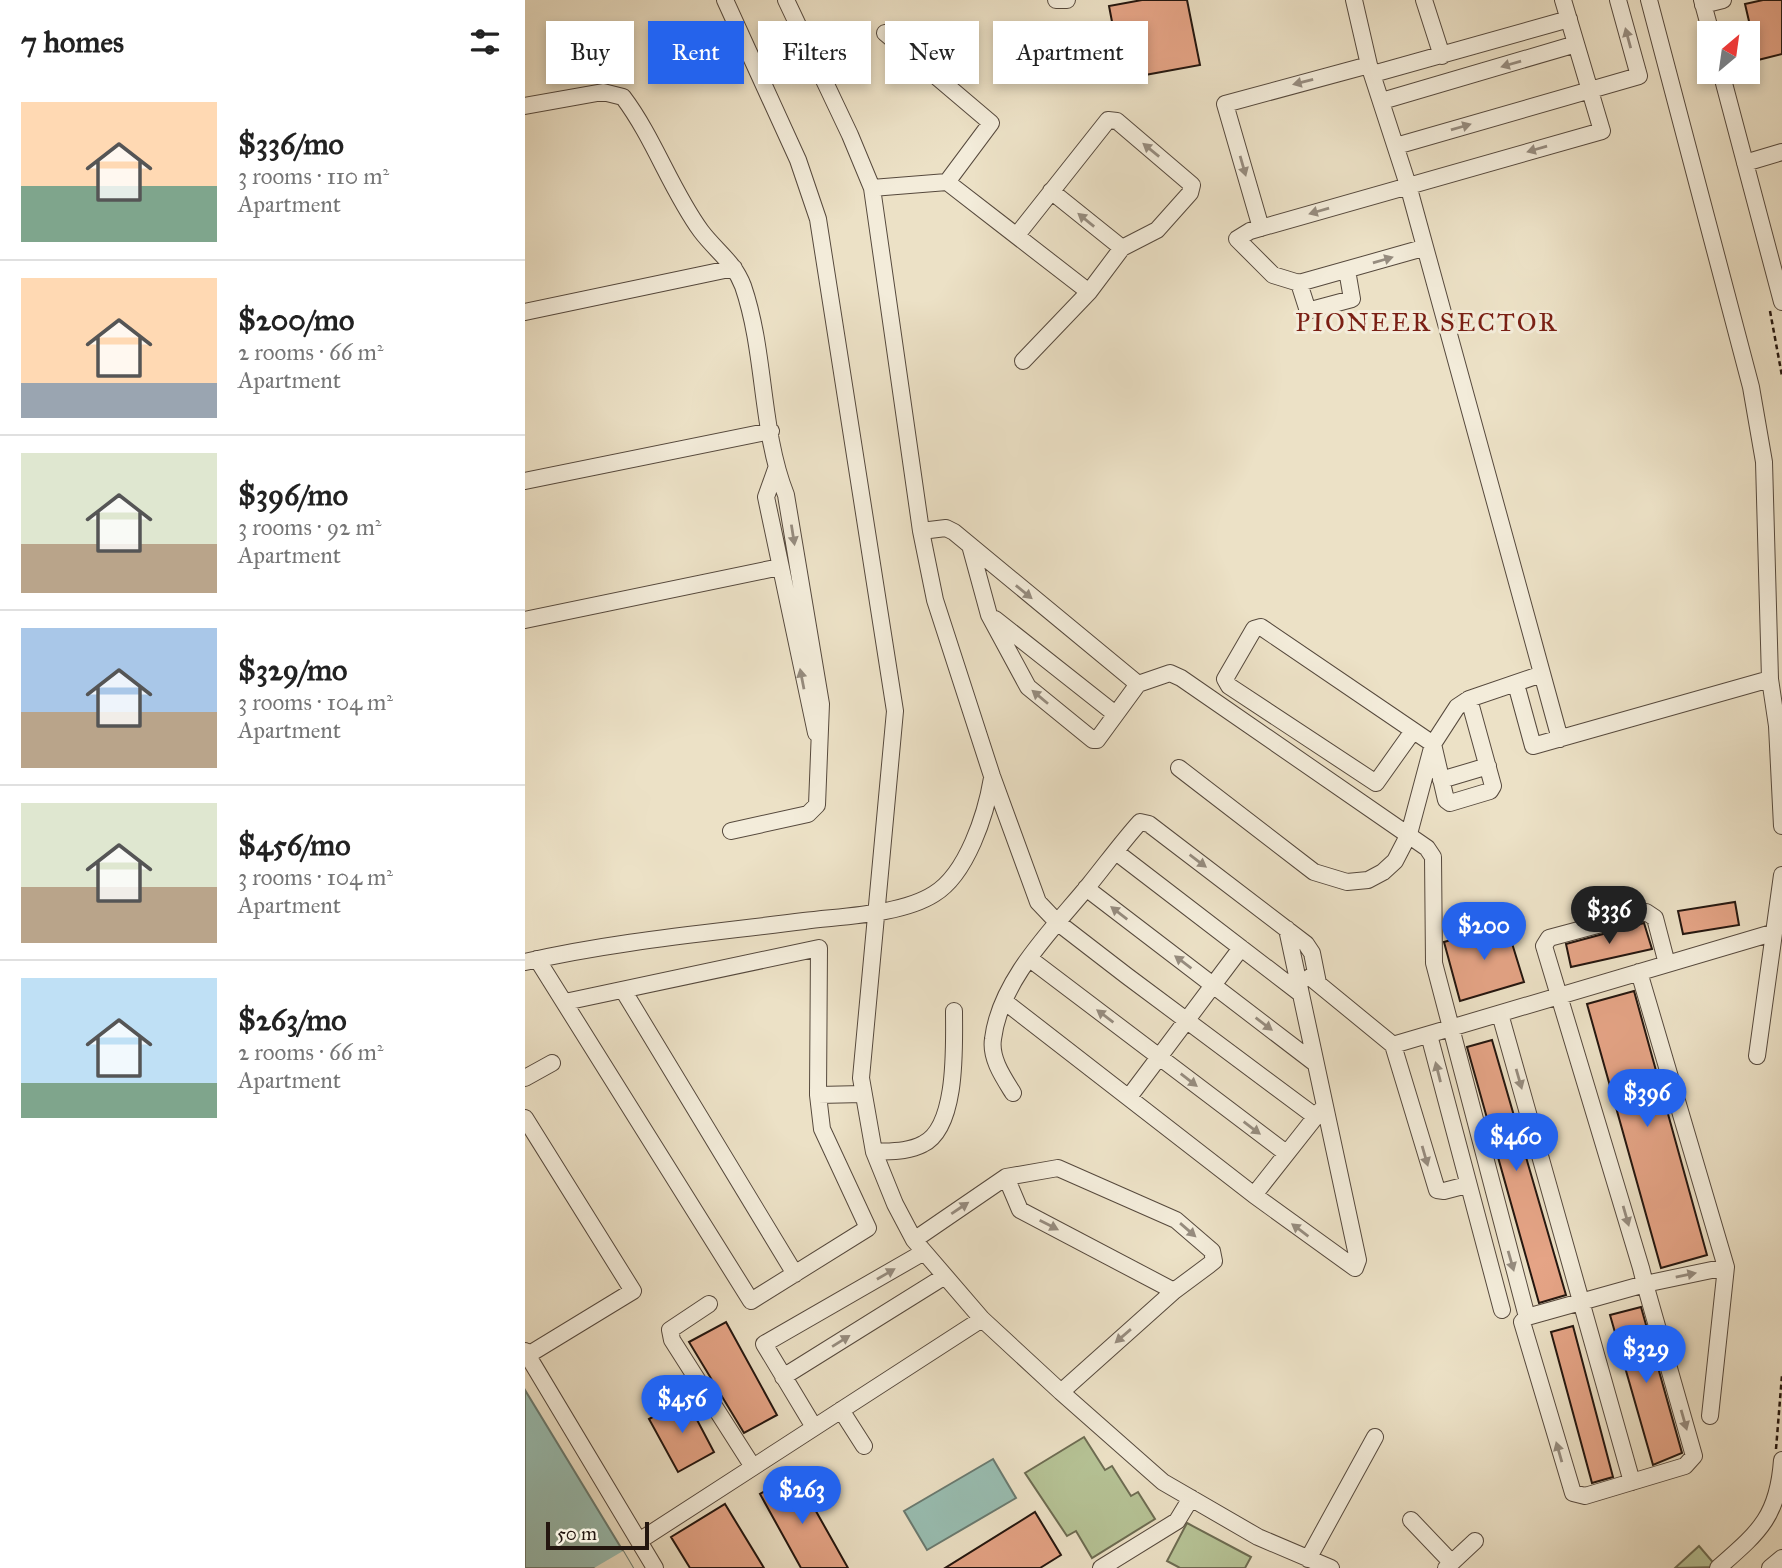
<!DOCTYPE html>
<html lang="en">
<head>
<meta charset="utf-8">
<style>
  :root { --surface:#fff; --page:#f6f6f6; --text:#222; --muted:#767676; --line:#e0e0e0; --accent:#2563eb }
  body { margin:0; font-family:"IM FELL Great Primer",serif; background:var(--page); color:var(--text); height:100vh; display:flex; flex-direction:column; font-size:26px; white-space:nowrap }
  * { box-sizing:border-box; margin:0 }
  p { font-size:23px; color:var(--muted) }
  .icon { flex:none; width:38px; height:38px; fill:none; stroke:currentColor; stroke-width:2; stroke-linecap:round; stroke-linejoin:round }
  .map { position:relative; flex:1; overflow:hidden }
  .side { display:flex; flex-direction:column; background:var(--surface); width:525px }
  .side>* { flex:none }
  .top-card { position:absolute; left:21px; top:21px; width:665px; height:63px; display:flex; gap:14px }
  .needle { width:46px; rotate:29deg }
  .tools { position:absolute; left:1172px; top:21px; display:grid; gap:14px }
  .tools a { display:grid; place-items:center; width:63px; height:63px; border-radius:0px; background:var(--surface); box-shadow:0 4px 10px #0003; font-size:35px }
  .scale { position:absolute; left:21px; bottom:18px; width:103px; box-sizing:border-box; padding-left:7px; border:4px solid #24160f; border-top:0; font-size:19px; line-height:24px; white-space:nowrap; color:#24160f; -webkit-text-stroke:5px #f3ecda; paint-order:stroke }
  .price { position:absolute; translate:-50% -60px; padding:0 16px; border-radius:24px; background:var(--accent); color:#fff; font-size:23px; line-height:46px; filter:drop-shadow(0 2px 4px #0008) }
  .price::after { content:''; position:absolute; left:50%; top:42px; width:21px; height:16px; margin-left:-10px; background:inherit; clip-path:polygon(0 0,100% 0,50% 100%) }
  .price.selected { background:#222; color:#fff }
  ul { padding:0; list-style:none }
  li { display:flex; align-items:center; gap:21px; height:175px; padding:0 21px }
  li+li { border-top:2px solid var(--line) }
  li span { display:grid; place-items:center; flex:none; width:196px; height:140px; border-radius:0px; color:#555 }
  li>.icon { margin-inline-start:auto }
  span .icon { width:84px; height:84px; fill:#fffc; stroke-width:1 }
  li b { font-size:30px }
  h2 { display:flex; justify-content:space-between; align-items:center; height:84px; padding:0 21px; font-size:30px }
  .chip { padding:0 24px; border-radius:0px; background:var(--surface); box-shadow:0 4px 10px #0003; font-size:24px; line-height:63px }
  .chip.selected { background:var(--accent); color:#fff }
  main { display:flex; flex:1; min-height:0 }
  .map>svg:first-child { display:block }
  .green { fill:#b6c396; stroke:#6d6c52; stroke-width:2 }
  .water { fill:#99beb2; stroke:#6a7b71; stroke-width:2 }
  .pier { fill:#ece1c6 }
  .building { fill:#e5a486; stroke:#24160f; stroke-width:2 }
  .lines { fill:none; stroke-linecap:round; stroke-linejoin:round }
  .minor-casing { stroke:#56493d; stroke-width:18 }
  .path { stroke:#24160f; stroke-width:2.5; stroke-dasharray:5 3.5; stroke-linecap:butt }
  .minor { stroke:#f3ecda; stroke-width:16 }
  .oneway { fill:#968c7f }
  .labels { text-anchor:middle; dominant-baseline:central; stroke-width:6; stroke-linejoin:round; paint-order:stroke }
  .neighbourhood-label { font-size:26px; letter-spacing:2px; fill:#7a1f14; stroke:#f3ecda }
</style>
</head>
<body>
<main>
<section class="side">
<h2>7 homes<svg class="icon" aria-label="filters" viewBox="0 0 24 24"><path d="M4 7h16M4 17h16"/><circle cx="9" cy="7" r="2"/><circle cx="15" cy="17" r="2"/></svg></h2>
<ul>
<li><span style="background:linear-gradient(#ffd9b3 60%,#7fa58c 0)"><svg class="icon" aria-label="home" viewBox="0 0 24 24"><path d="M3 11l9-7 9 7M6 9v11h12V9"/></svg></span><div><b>$336/mo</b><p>3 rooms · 110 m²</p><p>Apartment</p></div></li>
<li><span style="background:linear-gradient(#ffd9b3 75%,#9aa5b1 0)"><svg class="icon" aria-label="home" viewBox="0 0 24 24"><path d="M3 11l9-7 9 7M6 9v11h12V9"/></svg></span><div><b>$200/mo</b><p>2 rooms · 66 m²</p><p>Apartment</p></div></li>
<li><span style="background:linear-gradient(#dfe7d0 65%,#b9a48a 0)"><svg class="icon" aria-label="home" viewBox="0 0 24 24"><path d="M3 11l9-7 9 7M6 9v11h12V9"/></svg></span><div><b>$396/mo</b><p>3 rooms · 92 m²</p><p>Apartment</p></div></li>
<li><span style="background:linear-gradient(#a9c7e8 60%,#b9a48a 0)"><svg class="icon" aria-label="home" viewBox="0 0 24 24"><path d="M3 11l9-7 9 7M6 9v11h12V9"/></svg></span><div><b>$329/mo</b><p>3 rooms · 104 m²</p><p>Apartment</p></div></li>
<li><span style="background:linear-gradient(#dfe7d0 60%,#b9a48a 0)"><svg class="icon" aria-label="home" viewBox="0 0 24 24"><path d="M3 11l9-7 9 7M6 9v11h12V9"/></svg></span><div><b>$456/mo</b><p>3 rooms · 104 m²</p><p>Apartment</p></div></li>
<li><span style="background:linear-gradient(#bfe0f5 75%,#7fa58c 0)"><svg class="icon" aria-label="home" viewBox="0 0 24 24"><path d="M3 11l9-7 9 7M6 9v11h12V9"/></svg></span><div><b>$263/mo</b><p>2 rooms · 66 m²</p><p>Apartment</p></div></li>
</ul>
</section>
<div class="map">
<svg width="1257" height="1568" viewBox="0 0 1257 1568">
  <rect width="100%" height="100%" fill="#ece1c6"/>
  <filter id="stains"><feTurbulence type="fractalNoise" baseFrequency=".00286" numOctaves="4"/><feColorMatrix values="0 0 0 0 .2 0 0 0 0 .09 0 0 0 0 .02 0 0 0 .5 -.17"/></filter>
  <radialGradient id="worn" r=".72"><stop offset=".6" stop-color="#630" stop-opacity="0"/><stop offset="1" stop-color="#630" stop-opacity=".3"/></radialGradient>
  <!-- green -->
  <path class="green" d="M559 1437 580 1470 587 1466 606 1496 613 1492 630 1519 567 1558 551 1531 542 1536 500 1473Z
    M662 1523 726 1557 720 1568H655L642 1561Z
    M1174 1546 1192 1567 1150 1568Z"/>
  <!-- water -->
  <path class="water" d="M0 1390 98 1551 108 1568H0Z
    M468 1459 491 1498 402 1550 379 1511Z"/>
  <!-- pier -->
  <path class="pier" d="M98 1551 108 1568H69Z"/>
  <!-- building -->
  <path class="building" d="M617 0H662L675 65 598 79 584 6Z
    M1238 0H1257V54L1233 60 1220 4Z
    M1210 902 1214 925 1158 934 1153 911Z
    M1119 923 1127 949 1046 967 1041 944Z
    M981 924 999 982 935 1001 919 942Z
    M1109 991 1182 1255 1136 1268 1062 1004Z
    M967 1040 1041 1295 1014 1303 942 1047Z
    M1116 1307 1157 1453 1128 1465 1085 1315Z
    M201 1322 252 1415 219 1433 164 1342Z
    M1048 1326 1088 1477 1067 1483 1026 1332Z
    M161 1399 189 1452 153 1472 124 1419Z
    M270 1474 323 1568H276L235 1494Z
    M200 1504 239 1568H165L146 1537Z
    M510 1512 536 1555 515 1568H420Z"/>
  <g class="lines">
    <!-- minor casing -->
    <g class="minor-casing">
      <path id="minor" d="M200 0 273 160 293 219 370 711 336 1078 349 1152 370 1204 389 1240 457 1319 536 1392 638 1482 733 1537 806 1568
        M261 0 325 135 347 188 396 531 410 600 467 776 513 902 532 922 602 976 791 1117
        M531 0H542
        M829 0 844 65 883 185 1035 739
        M899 0 917 56
        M1124 0 1226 387 1239 462 1245 679 1252 726 1257 826
        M1177 0 1186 33
        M1178 5 1198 0
        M360 33 466 123 422 182
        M1196 72 1257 302
        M848 74 1044 19
        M857 101 1051 44
        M0 106 78 92 98 97C129 138 146 190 176 231 191 251 209 262 218 286 241 353 235 429 261 495L296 704 292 805 283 814 206 831
        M871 146 1114 76 1093 0
        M1220 163 1257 152
        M347 188 422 182 564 292
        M526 191 597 248
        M736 228 700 104 844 65
        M492 235 583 120 592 121 667 185 665 193 632 230 597 248 564 292 498 361
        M898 248 774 283 748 275 712 239 725 231 1077 131 1038 0
        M774 283 782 308 786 310 827 299 822 270
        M0 312 209 268
        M251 469 241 497 291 733
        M0 481 246 431
        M396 531 421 528 429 532 613 684
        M446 549 464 615 503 687 568 740H572L613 684 645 673 656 678 902 848 908 857 909 963 1002 1317
        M470 619 589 713
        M0 620 255 567
        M991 684 1008 746 1245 679
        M888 731 851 783 704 686 700 679 729 629 736 627 908 744 921 800 925 803 965 791 968 786 944 699
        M654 768 789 872 822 882 843 880 858 872 870 861 884 834 908 744 932 707 944 699 1017 674
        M916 780 963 766
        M591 852 776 994
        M561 888 791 1064
        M12 959 226 1301 343 1228 297 1129 293 1095 294 948 40 1002
        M505 959 761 1153
        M0 962C91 941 186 933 279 921 317 916 376 915 409 894 442 874 461 814 467 778
        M1142 964 1130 918 1121 912 1024 938 1019 946 1116 1268 1120 1284 1169 1456 1160 1466 1060 1496 1048 1493 997 1322 1002 1317 1120 1284 1201 1267
        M1114 972 1201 1267 1185 1416
        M785 977 868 1045 912 1190 919 1191 942 1185
        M98 990 270 1274
        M479 1001 729 1195 830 1268 833 1260 762 929
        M975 1014 1107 1482
        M904 1035 977 1310
        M868 1045 1247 933
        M1232 1056 1257 875
        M0 1078 27 1063
        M488 1093C478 1077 465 1058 468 1039 475 980 528 929 564 885 581 864 597 842 615 822L624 824 781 944 787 953 793 983
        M293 1095 338 1094
        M604 1097 716 948
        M0 1118 108 1291 3 1355
        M349 1152C366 1151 383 1152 398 1144 433 1127 429 1044 429 1011
        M481 1177 495 1210 649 1291
        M729 1195 796 1110
        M389 1240 481 1177 533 1168 651 1220 687 1251 689 1261 684 1265 649 1291 536 1392
        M184 1304 145 1330 147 1340 228 1467
        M0 1351 130 1568
        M258 1377 420 1276
        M316 1410 339 1446
        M289 1427 239 1344 399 1252
        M886 1520 926 1562
        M114 1541 457 1319
        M783 1559 850 1437
        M576 1568 652 1521 666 1498
        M921 1568 950 1541
        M1193 1568C1234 1532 1253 1517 1257 1460
        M1245 1568 1257 1558"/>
    </g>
    <!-- path -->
    <path class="path" d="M1176 43 1182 67
      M1245 311 1257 376
      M1251 1449 1257 1375"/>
    <!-- minor -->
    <use href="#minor" class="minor"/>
  </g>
  <!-- one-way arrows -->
  <defs><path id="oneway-solid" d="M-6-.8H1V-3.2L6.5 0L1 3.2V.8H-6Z" transform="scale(1.75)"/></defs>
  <g class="oneway">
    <use href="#oneway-solid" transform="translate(1103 38) rotate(-105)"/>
    <use href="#oneway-solid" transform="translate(986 64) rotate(164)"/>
    <use href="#oneway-solid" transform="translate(778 82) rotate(166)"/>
    <use href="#oneway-solid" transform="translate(936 127) rotate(-16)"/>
    <use href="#oneway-solid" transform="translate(1012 149) rotate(164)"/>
    <use href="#oneway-solid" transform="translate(626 150) rotate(-141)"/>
    <use href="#oneway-solid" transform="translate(718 166) rotate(74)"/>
    <use href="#oneway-solid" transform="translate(794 211) rotate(164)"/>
    <use href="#oneway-solid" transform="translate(561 220) rotate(-141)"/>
    <use href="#oneway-solid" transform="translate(858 260) rotate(-16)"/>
    <use href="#oneway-solid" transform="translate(268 535) rotate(81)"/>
    <use href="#oneway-solid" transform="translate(499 592) rotate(39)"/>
    <use href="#oneway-solid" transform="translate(277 679) rotate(-101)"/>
    <use href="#oneway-solid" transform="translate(515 697) rotate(-140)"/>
    <use href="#oneway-solid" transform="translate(673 861) rotate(37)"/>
    <use href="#oneway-solid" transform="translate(594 913) rotate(-142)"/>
    <use href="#oneway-solid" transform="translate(658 962) rotate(-143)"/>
    <use href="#oneway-solid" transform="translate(580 1016) rotate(-143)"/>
    <use href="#oneway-solid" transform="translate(739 1024) rotate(37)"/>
    <use href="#oneway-solid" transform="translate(913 1072) rotate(-104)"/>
    <use href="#oneway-solid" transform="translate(994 1079) rotate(74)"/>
    <use href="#oneway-solid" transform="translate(664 1080) rotate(38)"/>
    <use href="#oneway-solid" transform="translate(727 1128) rotate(37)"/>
    <use href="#oneway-solid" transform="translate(900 1156) rotate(74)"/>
    <use href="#oneway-solid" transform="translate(435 1208) rotate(-34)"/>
    <use href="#oneway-solid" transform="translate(1101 1216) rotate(74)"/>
    <use href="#oneway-solid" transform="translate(524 1225) rotate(27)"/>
    <use href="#oneway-solid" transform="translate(663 1230) rotate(41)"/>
    <use href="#oneway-solid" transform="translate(775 1230) rotate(-143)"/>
    <use href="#oneway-solid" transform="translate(986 1261) rotate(74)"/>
    <use href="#oneway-solid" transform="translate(361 1274) rotate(-30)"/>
    <use href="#oneway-solid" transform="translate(1161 1275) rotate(-12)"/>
    <use href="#oneway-solid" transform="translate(598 1336) rotate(139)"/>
    <use href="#oneway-solid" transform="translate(316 1341) rotate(-32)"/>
    <use href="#oneway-solid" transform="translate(1159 1420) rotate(74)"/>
    <use href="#oneway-solid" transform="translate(1034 1452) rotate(-106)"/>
  </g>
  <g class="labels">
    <!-- neighbourhood labels -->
    <g class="neighbourhood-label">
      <text x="902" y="322">PIONEER SECTOR</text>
    </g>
  </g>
  <rect width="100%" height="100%" filter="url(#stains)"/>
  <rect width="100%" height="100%" fill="url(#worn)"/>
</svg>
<div class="tools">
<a><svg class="needle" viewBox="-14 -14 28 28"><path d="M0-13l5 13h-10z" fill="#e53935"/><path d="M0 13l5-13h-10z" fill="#767676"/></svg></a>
</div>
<div class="scale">50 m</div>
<b class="price selected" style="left:1084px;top:946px">$336</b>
<b class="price" style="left:959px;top:962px">$200</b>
<b class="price" style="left:1122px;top:1129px">$396</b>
<b class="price" style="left:991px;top:1173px">$460</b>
<b class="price" style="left:1121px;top:1385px">$329</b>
<b class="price" style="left:157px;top:1435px">$456</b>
<b class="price" style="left:277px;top:1526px">$263</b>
<div class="top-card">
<a class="chip">Buy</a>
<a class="chip selected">Rent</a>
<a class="chip">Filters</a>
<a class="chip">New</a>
<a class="chip">Apartment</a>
</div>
</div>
</main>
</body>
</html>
